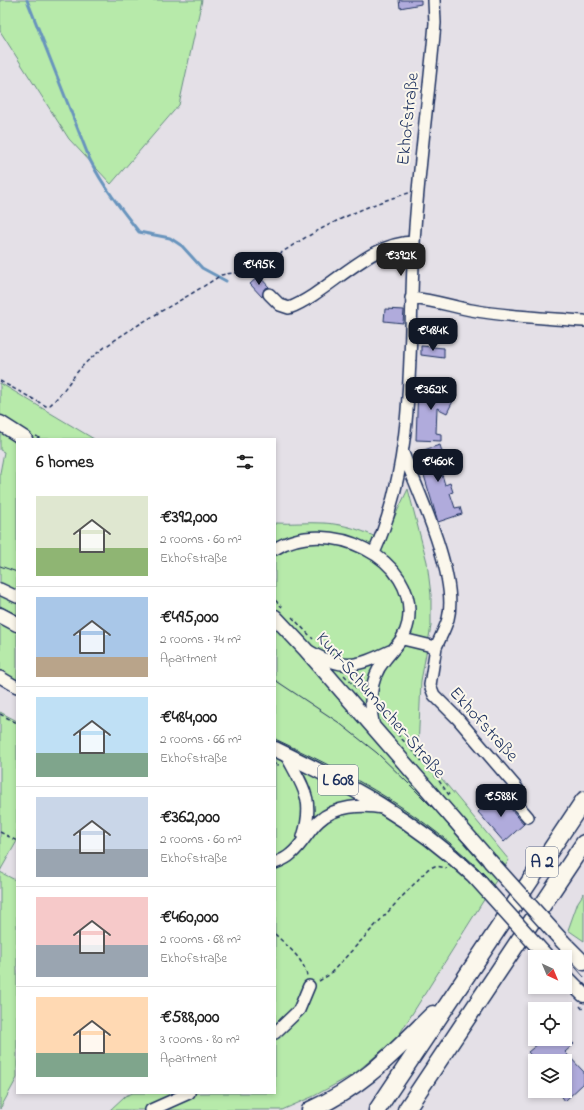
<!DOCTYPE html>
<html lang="en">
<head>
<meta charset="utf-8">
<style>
  :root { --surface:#fff; --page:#f2f2f2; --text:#222; --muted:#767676; --line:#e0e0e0; --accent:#111827 }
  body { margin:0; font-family:"Indie Flower",sans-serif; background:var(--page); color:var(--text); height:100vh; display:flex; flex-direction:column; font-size:15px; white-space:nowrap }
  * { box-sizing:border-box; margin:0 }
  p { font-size:13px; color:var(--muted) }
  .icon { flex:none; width:22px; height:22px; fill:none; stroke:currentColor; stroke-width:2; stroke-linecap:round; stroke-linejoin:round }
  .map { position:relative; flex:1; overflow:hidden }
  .details { position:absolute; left:16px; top:438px; width:260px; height:656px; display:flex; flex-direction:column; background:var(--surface); border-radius:0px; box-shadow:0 2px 6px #0003 }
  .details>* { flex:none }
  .needle { width:26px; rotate:136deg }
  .fabs { position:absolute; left:528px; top:950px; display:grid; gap:8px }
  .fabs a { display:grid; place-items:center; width:44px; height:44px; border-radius:0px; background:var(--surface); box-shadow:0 2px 6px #0003; font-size:20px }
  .price { position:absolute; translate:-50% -34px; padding:0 9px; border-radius:8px; background:var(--accent); color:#fff; font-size:13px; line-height:26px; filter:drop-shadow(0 1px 2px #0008) }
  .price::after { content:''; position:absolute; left:50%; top:24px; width:12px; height:9px; margin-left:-6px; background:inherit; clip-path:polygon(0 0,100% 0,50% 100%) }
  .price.active { background:#222; color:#fff }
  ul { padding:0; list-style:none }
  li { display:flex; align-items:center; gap:12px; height:100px; padding:0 20px }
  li+li { border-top:1px solid var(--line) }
  li span { display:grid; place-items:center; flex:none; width:112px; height:80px; border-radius:0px; color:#555 }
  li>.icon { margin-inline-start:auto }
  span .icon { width:48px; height:48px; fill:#fffc; stroke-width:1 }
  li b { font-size:17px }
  h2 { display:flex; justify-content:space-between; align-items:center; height:48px; padding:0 20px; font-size:17px }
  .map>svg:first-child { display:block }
  .green { fill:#b7eaaa; stroke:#698c84 }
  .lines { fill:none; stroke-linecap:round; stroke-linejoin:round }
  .stream { stroke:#6894bd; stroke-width:3 }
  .building { fill:#b0abdc; stroke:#1b2f5e }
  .minor-casing { stroke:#1b2f5e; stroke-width:14 }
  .major-casing { stroke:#1b2f5e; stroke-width:17 }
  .highway-casing { stroke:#1b2f5e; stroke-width:19 }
  .path { stroke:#1b2f5e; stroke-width:1.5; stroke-dasharray:4 3; stroke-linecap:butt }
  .minor { stroke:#fbf7ec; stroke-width:11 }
  .major { stroke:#fbf7ec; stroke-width:14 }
  .highway { stroke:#fbf7ec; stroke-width:16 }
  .tram { stroke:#1b2f5e; stroke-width:1 }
  .major-bridge-casing { stroke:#1b2f5e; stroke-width:17; stroke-linecap:butt }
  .major-bridge { stroke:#fbf7ec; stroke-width:14 }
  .labels { text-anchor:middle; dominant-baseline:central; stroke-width:4; stroke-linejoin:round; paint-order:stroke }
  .shield { fill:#fbf7ec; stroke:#5e6b89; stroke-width:1 }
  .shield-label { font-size:17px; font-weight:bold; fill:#1b2f5e }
  .street-label { font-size:18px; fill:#1b2f5e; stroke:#fbf7ec }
</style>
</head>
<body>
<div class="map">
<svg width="584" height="1110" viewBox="0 0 584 1110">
  <rect width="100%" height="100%" fill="#e4e0e7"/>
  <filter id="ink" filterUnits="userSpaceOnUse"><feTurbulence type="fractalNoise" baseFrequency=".025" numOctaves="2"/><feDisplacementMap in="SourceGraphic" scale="8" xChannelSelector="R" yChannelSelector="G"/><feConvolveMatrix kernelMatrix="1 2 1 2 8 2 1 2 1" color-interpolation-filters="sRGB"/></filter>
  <g filter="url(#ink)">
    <!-- green -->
    <path class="green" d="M0 0H202L179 105 111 184 69 139 0 31Z
      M0 383 94 439H17V686L0 676V473L4 452 0 450Z
      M408 489 427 562 431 595V626L421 681 418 750 509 860 397 1038 354 1074 314 1096 282 1110H110L125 1096 133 1093H275V523C292 524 308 522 324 523 344 524 366 531 383 541Z
      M0 712 17 721V841L0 871Z
      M0 872 17 881V1078L0 1109Z
      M584 893V941L568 930 578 902Z"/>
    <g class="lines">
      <!-- stream -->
      <path class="stream" d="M27 0 90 160C103 186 121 209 139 232L170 238 182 246 202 268 226 281"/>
    </g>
    <!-- building -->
    <path class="building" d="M399 0H421V4L400 8Z
      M259 276 269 287 264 289 262 297 250 284Z
      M385 309 404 310 403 323 384 321Z
      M421 346 444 348V358L421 355Z
      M418 385 441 387 456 395 447 413 437 408 436 433 441 434V441L416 440Z
      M440 445 447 468 441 471 445 485 450 483 453 492 450 493 455 508 460 507 462 514 438 522 417 452Z
      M498 794 524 824 504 842 478 812Z
      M544 1039H569L574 1044 565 1052 584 1072V1083L565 1101 558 1091H565V1061H536L528 1052Z"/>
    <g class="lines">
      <!-- minor casing -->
      <g class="minor-casing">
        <path id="minor" d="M269 294 280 305 289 308C330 292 368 242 414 242
          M411 298C432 300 451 306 471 310 508 317 547 318 584 321
          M403 453C419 493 459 578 448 619 445 629 440 638 436 647
          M275 549C326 516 420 557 408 623 405 639 393 649 384 661 369 679 369 706 374 728
          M374 553C417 457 408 347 414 243 418 170 429 97 435 23L434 0
          M0 589 17 597
          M403 639 436 647 430 685 434 695 457 718 517 788 515 802 528 817
          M309 651C343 671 356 667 390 651
          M0 677 17 687
          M286 755C303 787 315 799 303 837
          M275 863C280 861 287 858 291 854 302 845 308 831 319 821 335 806 362 804 383 808
          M275 1033 299 1010 309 986
          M151 1110 189 1093"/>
      </g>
      <!-- major casing -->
      <g class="major-casing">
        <path id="major" d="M0 423 25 439
          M0 615 17 624
          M275 617 305 649 490 861
          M275 749C351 786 412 818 474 876
          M563 942 584 963
          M565 976 584 995"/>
      </g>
      <!-- highway casing -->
      <g class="highway-casing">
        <path id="highway" d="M310 1110C363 1087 393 1053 433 1014
          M377 1110 584 800
          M406 1110 584 843"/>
      </g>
      <!-- path -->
      <path class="path" d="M0 381 46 406 50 405C65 392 74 372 90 359 129 326 178 304 221 275 231 272 244 274 253 269 271 261 286 249 303 239 336 220 372 203 409 193
        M36 436 41 439
        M275 600 282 607
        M292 617 313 639
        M344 675 362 694
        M0 714 17 723
        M383 718 437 778 449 795
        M275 764 279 765
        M0 832 17 841
        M275 934C287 946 304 959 307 976
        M319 981 329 975 428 869 435 866 447 868
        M580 1006 584 1011"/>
      <!-- minor -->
      <use href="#minor" class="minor"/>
      <!-- major -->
      <use href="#major" class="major"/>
      <!-- highway -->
      <use href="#highway" class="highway"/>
      <!-- tram -->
      <path class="tram" d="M0 566 17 572
        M0 606 17 615
        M275 680 338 722 377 753 407 782 437 812 584 977
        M275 739C356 777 424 813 488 878"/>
      <!-- major-bridge casing -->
      <g class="major-bridge-casing">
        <path id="major-bridge" d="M490 861 563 942
          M474 876 547 957"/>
      </g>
      <!-- major-bridge -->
      <use href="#major-bridge" class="major-bridge"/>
    </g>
  </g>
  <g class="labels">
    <!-- shield labels -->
    <g class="shield">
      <rect x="318" y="765" width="40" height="30" rx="3"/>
      <rect x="526" y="847" width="32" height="30" rx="3"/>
    </g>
    <g class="shield-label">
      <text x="338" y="780">L 608</text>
      <text x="542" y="862">A 2</text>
    </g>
    <!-- street labels -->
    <g class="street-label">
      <text transform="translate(409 119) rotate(-84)">Ekhofstraße</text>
      <text transform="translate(380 706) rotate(49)">Kurt-Schumacher-Straße</text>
      <text transform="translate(483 725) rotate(48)">Ekhofstraße</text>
    </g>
  </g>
</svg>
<div class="fabs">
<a><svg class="needle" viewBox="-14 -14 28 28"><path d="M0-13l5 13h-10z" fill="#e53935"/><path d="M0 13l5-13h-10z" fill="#767676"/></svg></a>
<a><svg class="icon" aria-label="locate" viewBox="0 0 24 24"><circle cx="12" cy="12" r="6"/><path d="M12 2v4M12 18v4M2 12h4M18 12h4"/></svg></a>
<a><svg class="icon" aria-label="layers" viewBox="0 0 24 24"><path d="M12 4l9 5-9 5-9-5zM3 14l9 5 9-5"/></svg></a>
</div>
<b class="price active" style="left:401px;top:277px">€392K</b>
<b class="price" style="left:259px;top:286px">€495K</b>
<b class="price" style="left:433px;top:352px">€484K</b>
<b class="price" style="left:431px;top:411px">€362K</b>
<b class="price" style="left:438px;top:483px">€460K</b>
<b class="price" style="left:501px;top:818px">€588K</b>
<section class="details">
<h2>6 homes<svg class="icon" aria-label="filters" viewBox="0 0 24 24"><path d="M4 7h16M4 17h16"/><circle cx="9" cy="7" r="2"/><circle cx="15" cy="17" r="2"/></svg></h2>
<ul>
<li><span style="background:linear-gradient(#dfe7d0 65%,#8fb573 0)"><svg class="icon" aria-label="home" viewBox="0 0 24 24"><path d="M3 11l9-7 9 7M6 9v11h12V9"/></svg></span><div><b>€392,000</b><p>2 rooms · 60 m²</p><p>Ekhofstraße</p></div></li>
<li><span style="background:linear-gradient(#a9c7e8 75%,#b9a48a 0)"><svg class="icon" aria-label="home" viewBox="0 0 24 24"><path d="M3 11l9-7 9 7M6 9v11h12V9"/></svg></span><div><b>€495,000</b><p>2 rooms · 74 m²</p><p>Apartment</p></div></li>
<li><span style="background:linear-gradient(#bfe0f5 70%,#7fa58c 0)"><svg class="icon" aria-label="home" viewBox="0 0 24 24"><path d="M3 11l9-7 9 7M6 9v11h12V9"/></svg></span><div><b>€484,000</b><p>2 rooms · 66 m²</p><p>Ekhofstraße</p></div></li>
<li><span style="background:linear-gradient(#c9d6e8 65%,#9aa5b1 0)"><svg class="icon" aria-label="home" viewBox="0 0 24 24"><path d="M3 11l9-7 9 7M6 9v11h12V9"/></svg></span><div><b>€362,000</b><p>2 rooms · 60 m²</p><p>Ekhofstraße</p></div></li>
<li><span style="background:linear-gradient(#f6c9c9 60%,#9aa5b1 0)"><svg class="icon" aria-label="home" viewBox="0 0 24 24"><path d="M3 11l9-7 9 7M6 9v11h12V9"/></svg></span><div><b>€460,000</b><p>2 rooms · 68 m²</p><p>Ekhofstraße</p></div></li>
<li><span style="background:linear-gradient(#ffd9b3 70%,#7fa58c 0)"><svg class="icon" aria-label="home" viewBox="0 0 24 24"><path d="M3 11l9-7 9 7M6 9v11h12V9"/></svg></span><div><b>€588,000</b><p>3 rooms · 80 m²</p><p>Apartment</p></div></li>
</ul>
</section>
</div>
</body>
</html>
